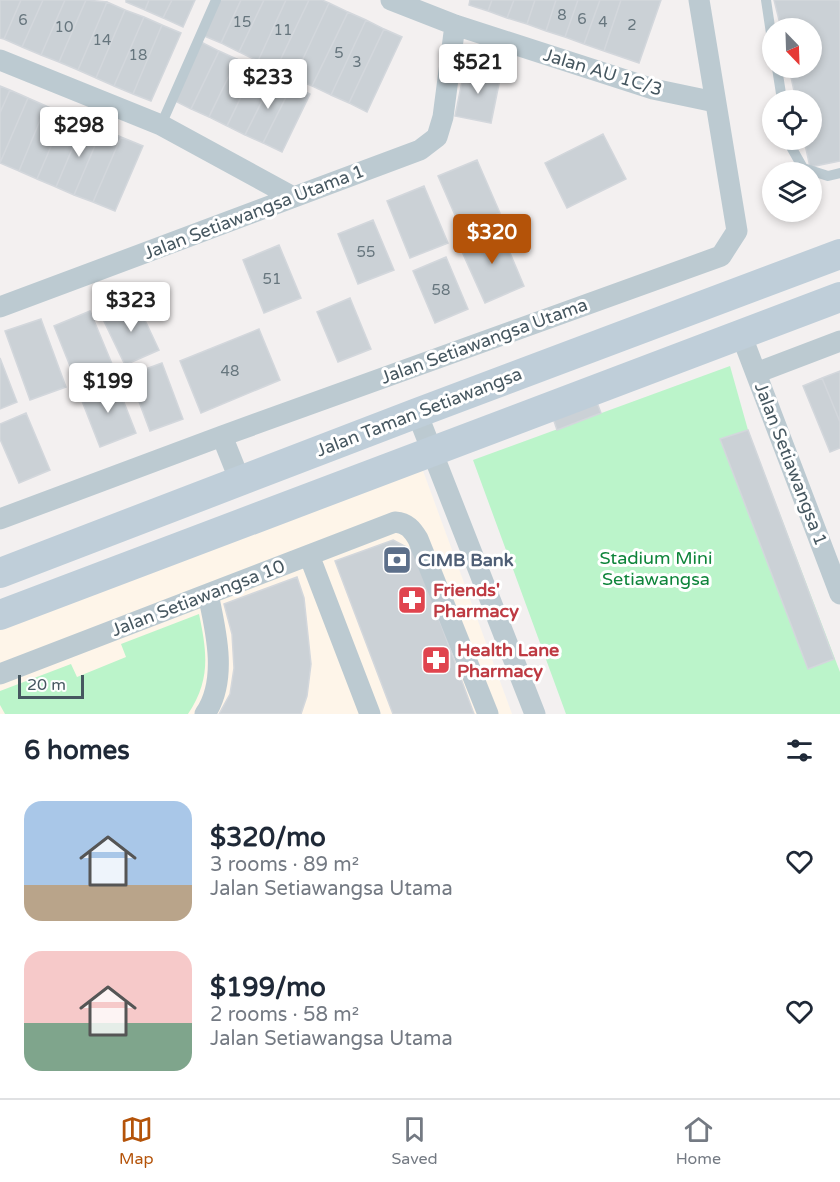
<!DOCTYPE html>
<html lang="en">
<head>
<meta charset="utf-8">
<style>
  :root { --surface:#fff; --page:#f6f6f7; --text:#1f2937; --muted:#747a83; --line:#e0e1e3; --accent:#b45309 }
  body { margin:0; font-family:"Varela Round",sans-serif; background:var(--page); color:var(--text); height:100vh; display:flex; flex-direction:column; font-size:22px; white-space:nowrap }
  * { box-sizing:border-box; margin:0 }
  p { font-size:20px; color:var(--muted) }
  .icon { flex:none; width:33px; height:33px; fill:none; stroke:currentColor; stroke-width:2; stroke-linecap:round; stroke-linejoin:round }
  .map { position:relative; height:714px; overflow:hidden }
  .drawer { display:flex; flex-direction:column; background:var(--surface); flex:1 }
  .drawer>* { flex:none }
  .needle { width:39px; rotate:157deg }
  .buttons { position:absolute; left:762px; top:18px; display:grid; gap:12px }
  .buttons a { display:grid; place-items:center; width:60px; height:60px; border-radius:50%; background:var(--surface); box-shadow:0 3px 9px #0003; font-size:30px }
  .scale { position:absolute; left:18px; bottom:15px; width:66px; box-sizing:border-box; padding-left:6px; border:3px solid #465760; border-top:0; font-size:16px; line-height:21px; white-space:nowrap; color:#465760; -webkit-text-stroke:4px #fff; paint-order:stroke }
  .price { position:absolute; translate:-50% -51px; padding:0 14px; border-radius:6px; background:#fff; color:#222; font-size:20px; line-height:39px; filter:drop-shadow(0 2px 3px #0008) }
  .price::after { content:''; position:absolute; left:50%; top:36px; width:18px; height:14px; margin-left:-9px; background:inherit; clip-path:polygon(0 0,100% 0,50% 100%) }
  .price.selected { background:var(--accent); color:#fff }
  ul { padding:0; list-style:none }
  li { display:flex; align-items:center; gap:18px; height:150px; padding:0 24px }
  li span { display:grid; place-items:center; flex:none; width:168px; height:120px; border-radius:18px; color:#555 }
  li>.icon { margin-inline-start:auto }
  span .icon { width:72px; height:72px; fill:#fffc; stroke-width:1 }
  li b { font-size:26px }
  h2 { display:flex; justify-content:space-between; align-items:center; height:72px; padding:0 24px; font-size:26px }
  .tab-bar { display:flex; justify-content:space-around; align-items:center; height:84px; border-top:2px solid var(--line); background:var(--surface); font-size:16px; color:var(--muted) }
  .tab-bar a { display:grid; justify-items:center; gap:3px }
  .tab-bar .selected { color:var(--accent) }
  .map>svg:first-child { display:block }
  .commercial { fill:#fef5e9 }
  .green { fill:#bbf4ca }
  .building { fill:#cbd1d6; stroke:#d3d7dc; stroke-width:1.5 }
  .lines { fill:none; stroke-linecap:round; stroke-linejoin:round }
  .lane { stroke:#bccad1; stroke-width:10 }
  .street { stroke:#bccad1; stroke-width:21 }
  .secondary { stroke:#bfced9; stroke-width:30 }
  .labels { text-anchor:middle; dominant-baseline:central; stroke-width:6; stroke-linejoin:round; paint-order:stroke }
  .number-label { font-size:15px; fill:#67767e }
  .street-label { font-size:18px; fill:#465760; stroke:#fff }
  .park-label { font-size:18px; fill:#0e843a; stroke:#fff }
  .service-label { font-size:18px; font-weight:bold; fill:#4e5e75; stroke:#fff; text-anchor:start }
  .health-label { font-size:18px; font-weight:bold; fill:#be3a42; stroke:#fff; text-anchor:start }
</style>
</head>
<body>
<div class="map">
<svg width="840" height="714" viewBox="0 0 840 714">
  <rect width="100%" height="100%" fill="#f3f0f0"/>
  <!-- commercial -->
  <path class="commercial" d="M422 468 512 714H0V629Z"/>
  <!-- green -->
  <path class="green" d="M730 366 748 430 840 672V714H566L473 460Z
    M199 614C207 652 211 680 188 714H5L0 705V691L71 664 77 677 126 657 121 644Z"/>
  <!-- building -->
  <path class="building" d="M0 0H21L4 39 0 38Z
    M21 0H43L22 47 4 39Z
    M43 0H65L41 55 22 47Z
    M65 0H86L59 62 41 55Z
    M86 0 107 2 78 70 59 62Z
    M126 0H149L145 10 126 2Z
    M149 0H172L163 18 145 10Z
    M172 0H195L183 27 163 18Z
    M219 0H241L221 43 202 35Z
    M241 0H264L239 52 221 43Z
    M264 0H286L258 61 239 52Z
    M286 0H309L276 69 258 61Z
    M309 0H322L329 3 294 78 276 69Z
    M470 0H492L488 11 469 5Z
    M492 0H514L507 18 488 11Z
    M514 0H535L527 24 507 18Z
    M535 0H556L546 31 527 24Z
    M556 0H578L565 37 546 31Z
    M578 0H600L584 44 565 37Z
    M600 0H621L604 51 584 44Z
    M621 0H661L639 63 604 51Z
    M774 0H840V161L810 167 804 140H812V100H796L789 68H812V28H781Z
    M107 2 125 10 96 78 78 70Z
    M329 3 348 12 312 86 294 78Z
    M125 10 144 17 114 86 96 78Z
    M348 12 366 20 331 95 312 86Z
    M144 17 162 25 133 94 114 86Z
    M366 20 384 29 349 103 331 95Z
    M162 25 181 33 151 101 133 94Z
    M384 29 402 37 367 112 349 103Z
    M201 42 219 51 191 109 173 100Z
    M219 51 237 59 209 117 191 109Z
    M237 59 255 68 227 126 209 117Z
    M465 67 501 74 491 123 455 116Z
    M255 68 274 77 245 135 227 126Z
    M274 77 292 85 263 143 245 135Z
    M292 85 310 94 282 152 263 143Z
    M0 86 10 90 0 113Z
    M10 90 28 98 0 163V113Z
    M28 98 46 106 19 171 0 163Z
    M46 106 65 114 37 179 19 171Z
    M65 114 84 121 56 187 37 179Z
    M84 121 102 129 74 195 56 187Z
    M102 129 121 137 93 202 74 195Z
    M603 134 626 179 567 208 545 163Z
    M121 137 143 146 115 211 93 202Z
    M477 160 500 213 461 229 438 176Z
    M424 186 448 243 410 258 387 201Z
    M373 220 394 270 358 284 338 234Z
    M499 227 524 286 485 303 459 245Z
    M279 245 301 298 264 313 243 260Z
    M446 257 468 309 435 323 413 271Z
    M350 298 371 349 338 362 317 312Z
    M136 301 159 350 125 365 102 317Z
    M90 311 115 371 78 386 54 326Z
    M41 319 66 387 30 400 5 331Z
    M259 329 280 380 201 413 180 361Z
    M0 358 17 402 0 409Z
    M162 363 183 419 150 431 129 375Z
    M840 371V422L822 378Z
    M822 378 840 422V448L830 452 803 386Z
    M116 382 136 433 100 447 80 396Z
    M596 400 601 413 557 430 552 415Z
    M26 413 50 470 19 483 0 439V424Z
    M748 430 834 659 808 669 720 439Z
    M393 540 414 551 474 714H393L335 561Z
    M297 577 304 598 311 664 307 696 301 714H219L230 694 234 668 232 634 224 604Z"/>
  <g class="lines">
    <!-- lane -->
    <path class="lane" d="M766 0 772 40
      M777 68 782 100
      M161 125 216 0
      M789 140 790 145 803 168 828 176 840 173"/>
    <!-- street -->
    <path class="street" d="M391 0 455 25 653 89 715 102
      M0 60 161 125 293 197
      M0 307 420 150 437 137 443 117 455 25
      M741 334 840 594
      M756 373 840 341
      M417 413 535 714
      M222 436 240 481
      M0 519 222 436 721 256 737 231 699 0
      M309 555 370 714
      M0 674 395 522C407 523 412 529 418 539L488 714
      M205 714C228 680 216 631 208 594"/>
    <!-- secondary -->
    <path class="secondary" d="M0 573 417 413 840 254
      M0 615 840 297"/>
  </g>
  <!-- icons -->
  <defs>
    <g id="bank-square" transform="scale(1.5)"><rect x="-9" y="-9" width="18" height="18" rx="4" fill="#5c6f8a" stroke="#fff"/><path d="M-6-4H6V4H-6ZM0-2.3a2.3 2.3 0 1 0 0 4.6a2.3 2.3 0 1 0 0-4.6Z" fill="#fff"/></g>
    <g id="pharmacy-square" transform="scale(1.5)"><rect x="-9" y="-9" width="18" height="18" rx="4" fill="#e0444e" stroke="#fff"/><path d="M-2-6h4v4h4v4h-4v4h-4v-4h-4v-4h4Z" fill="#fff"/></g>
  </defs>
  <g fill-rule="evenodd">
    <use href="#bank-square" x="397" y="560"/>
    <use href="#pharmacy-square" x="412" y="600"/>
    <use href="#pharmacy-square" x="436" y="660"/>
  </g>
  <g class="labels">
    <!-- number labels -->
    <g class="number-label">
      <text x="562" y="15">8</text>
      <text x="582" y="19">6</text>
      <text x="23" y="20">6</text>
      <text x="242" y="22">15</text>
      <text x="603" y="22">4</text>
      <text x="632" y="25">2</text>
      <text x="64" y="27">10</text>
      <text x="283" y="30">11</text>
      <text x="102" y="40">14</text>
      <text x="339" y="53">5</text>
      <text x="138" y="55">18</text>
      <text x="357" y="62">3</text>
      <text x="366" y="252">55</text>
      <text x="272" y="279">51</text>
      <text x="441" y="290">58</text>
      <text x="230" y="371">48</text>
    </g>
    <!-- street labels -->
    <g class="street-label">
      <text transform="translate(603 72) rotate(17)">Jalan AU 1C/3</text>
      <text transform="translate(254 212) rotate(-21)">Jalan Setiawangsa Utama 1</text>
      <text transform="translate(484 341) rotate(-20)">Jalan Setiawangsa Utama</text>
      <text transform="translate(419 412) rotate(-21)">Jalan Taman Setiawangsa</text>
      <text transform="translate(791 464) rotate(69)">Jalan Setiawangsa 1</text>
      <text transform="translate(198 598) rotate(-21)">Jalan Setiawangsa 10</text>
    </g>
    <!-- park labels -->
    <g class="park-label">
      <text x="656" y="558">Stadium Mini<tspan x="656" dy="21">Setiawangsa</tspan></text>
    </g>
    <!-- service labels -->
    <g class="service-label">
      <text x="418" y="560">CIMB Bank</text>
    </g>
    <!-- health labels -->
    <g class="health-label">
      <text x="433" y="590">Friends'<tspan x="433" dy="21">Pharmacy</tspan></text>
      <text x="457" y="650">Health Lane<tspan x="457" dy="21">Pharmacy</tspan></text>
    </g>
  </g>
</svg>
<div class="buttons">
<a><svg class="needle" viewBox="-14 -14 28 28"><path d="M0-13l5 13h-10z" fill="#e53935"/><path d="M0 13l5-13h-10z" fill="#747a83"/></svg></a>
<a><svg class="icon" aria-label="locate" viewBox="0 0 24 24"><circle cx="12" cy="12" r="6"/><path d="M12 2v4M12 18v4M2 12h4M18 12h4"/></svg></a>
<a><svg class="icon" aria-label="layers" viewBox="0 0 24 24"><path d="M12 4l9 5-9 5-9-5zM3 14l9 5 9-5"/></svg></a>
</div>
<div class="scale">20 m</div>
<b class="price" style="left:478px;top:95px">$521</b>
<b class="price" style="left:268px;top:110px">$233</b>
<b class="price" style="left:79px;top:158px">$298</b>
<b class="price selected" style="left:492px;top:265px">$320</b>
<b class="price" style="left:131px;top:333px">$323</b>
<b class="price" style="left:108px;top:414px">$199</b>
</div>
<section class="drawer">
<h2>6 homes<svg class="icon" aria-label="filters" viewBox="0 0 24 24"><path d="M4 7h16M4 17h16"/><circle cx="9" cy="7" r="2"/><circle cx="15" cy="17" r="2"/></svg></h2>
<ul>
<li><span style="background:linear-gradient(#a9c7e8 70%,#b9a48a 0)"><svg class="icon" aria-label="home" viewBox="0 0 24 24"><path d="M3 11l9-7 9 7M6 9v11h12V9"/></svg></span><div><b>$320/mo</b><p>3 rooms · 89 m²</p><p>Jalan Setiawangsa Utama</p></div><svg class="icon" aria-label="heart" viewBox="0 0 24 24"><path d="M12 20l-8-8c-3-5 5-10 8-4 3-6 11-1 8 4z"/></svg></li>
<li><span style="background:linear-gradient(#f6c9c9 60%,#7fa58c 0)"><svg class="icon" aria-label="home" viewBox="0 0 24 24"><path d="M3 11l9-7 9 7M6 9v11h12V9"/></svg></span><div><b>$199/mo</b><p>2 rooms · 58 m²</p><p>Jalan Setiawangsa Utama</p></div><svg class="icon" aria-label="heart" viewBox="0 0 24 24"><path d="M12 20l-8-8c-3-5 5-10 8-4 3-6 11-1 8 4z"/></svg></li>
</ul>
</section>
<nav class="tab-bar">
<a class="selected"><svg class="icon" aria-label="map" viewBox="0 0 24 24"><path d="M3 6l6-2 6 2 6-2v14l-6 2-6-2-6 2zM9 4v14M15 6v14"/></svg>Map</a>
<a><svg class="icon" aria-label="saved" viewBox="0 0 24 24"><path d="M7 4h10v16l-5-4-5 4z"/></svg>Saved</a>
<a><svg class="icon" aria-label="home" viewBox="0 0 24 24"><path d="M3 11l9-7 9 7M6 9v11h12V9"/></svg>Home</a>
</nav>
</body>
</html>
